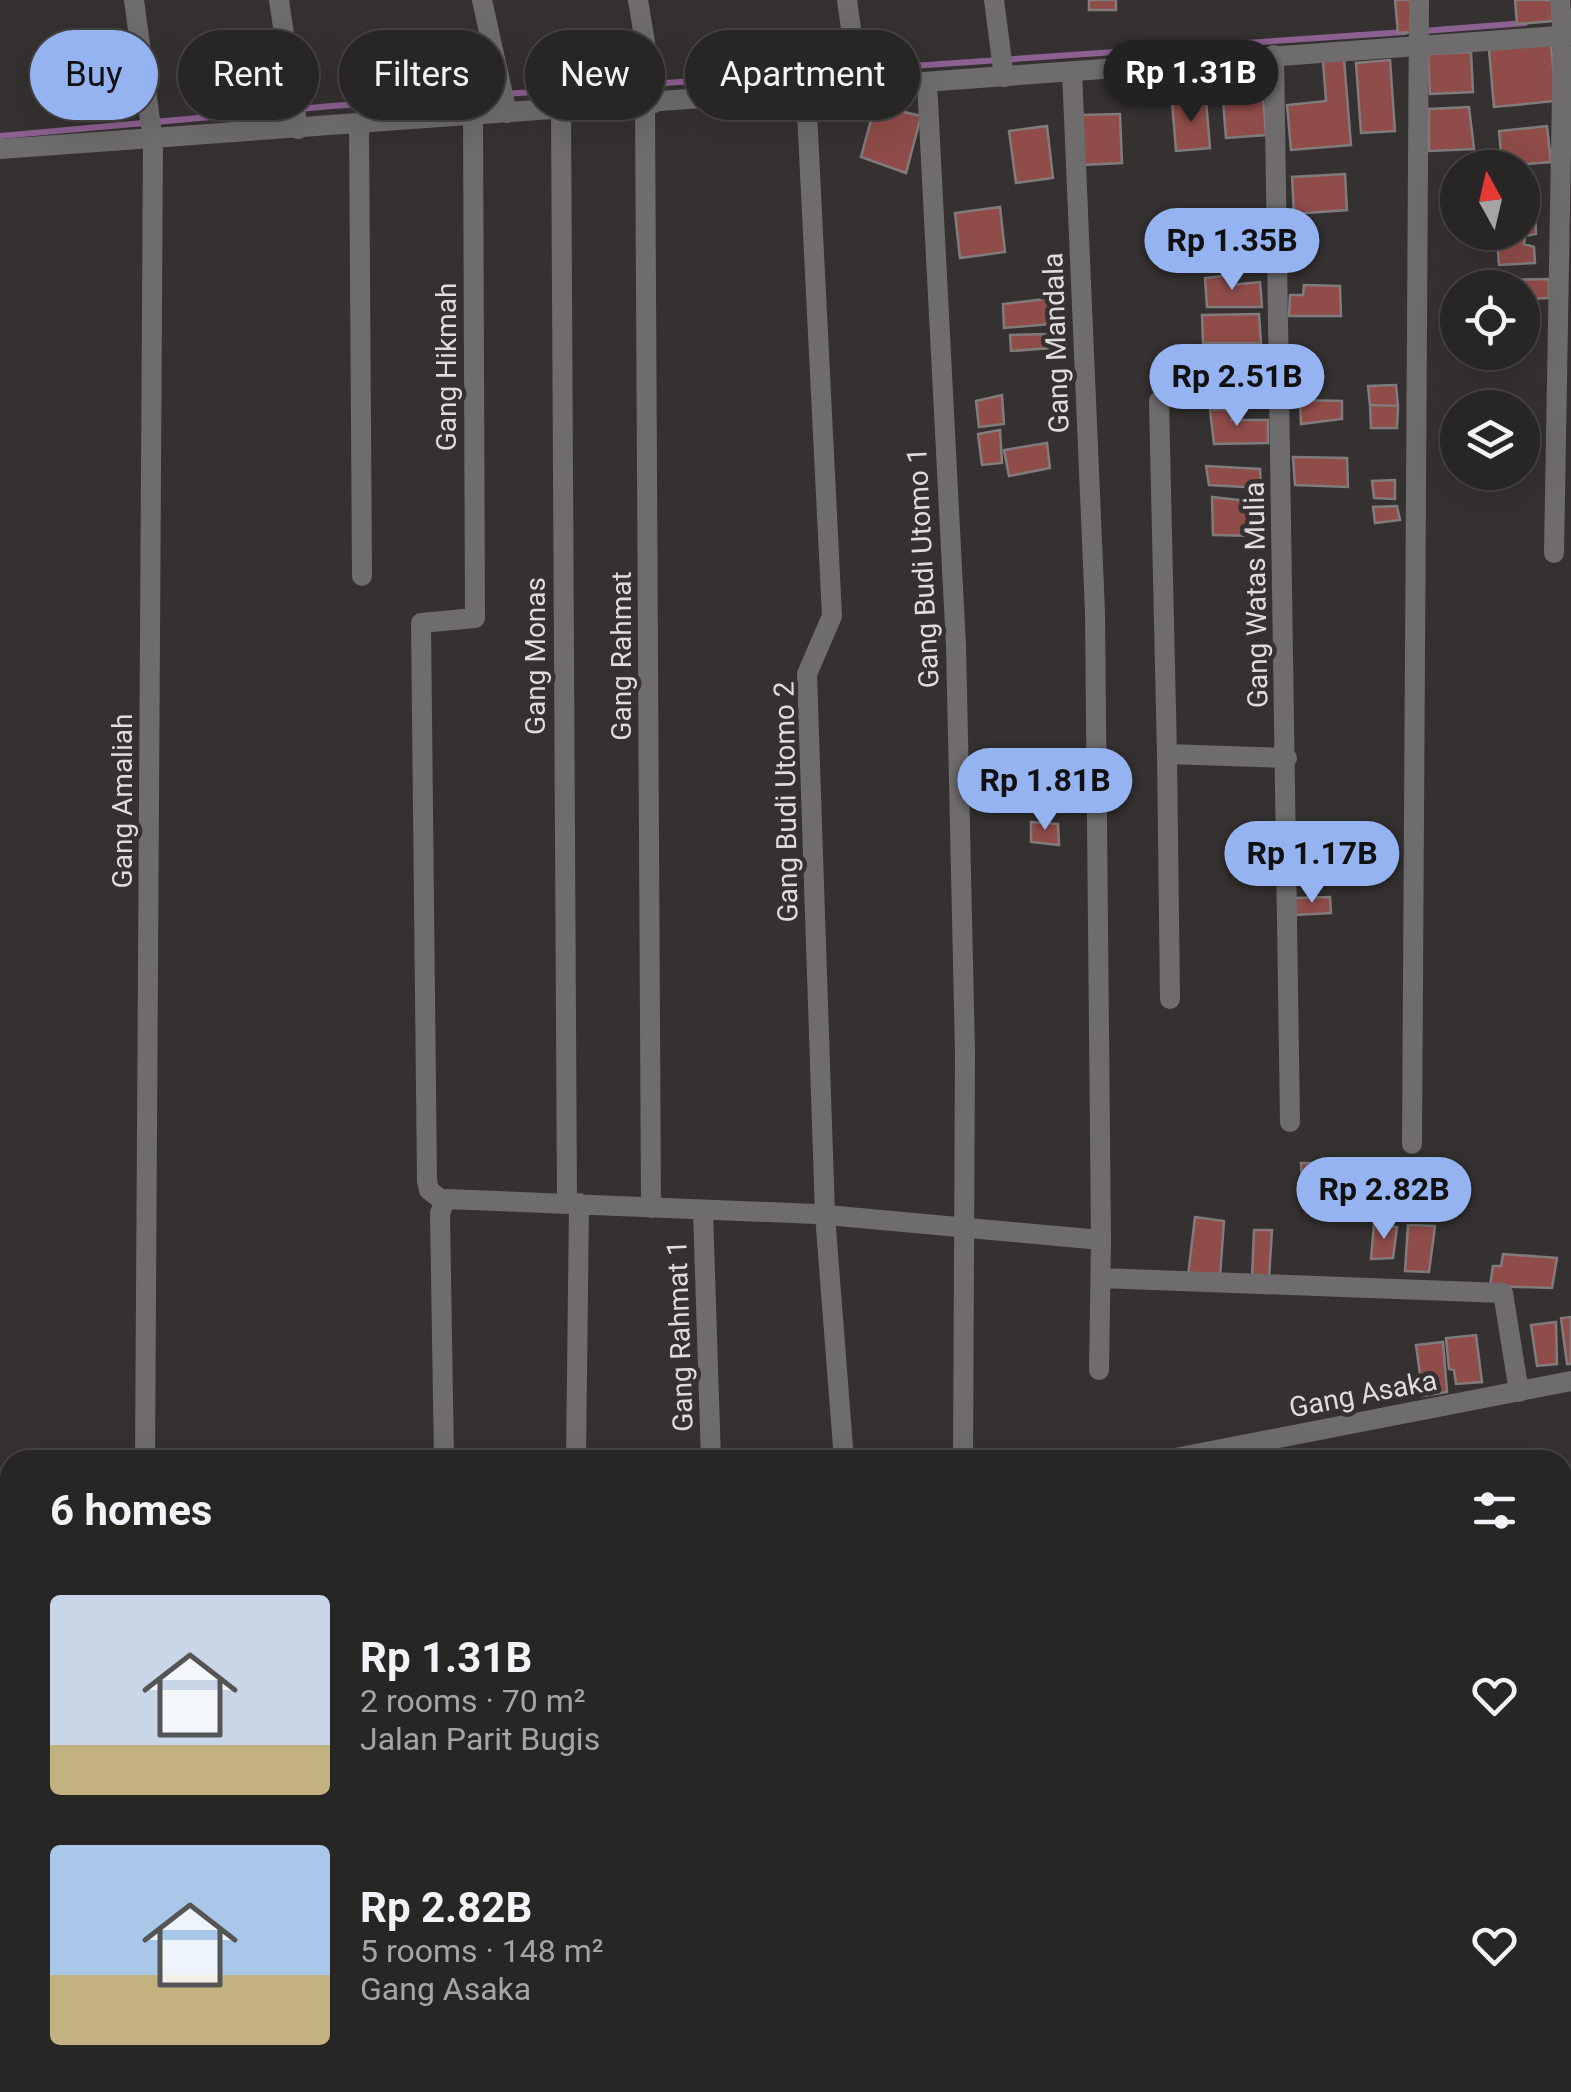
<!DOCTYPE html>
<html lang="en">
<head>
<meta charset="utf-8">
<style>
  :root { --surface:#282525; --page:#343132; --text:#f1f3f6; --muted:#a5a5a7; --line:#444242; --accent:#95b2f1 }
  body { margin:0; font-family:Roboto,sans-serif; background:var(--page); color:var(--text); height:100vh; display:flex; flex-direction:column; font-size:38px; white-space:nowrap }
  * { box-sizing:border-box; margin:0 }
  p { font-size:32px; color:var(--muted) }
  .icon { flex:none; width:55px; height:55px; fill:none; stroke:currentColor; stroke-width:2; stroke-linecap:round; stroke-linejoin:round }
  .map { position:relative; flex:1; overflow:hidden }
  .drawer { position:absolute; left:0px; top:1450px; width:1572px; height:642px; display:flex; flex-direction:column; background:var(--surface); border-radius:30px 30px 0 0; box-shadow:0 10px 40px #0002,0 0 0 2px var(--line) }
  .drawer>* { flex:none }
  .guide { position:absolute; left:30px; top:30px; width:1000px; height:90px; display:flex; gap:20px }
  .needle { width:65px; rotate:352deg }
  .tools { position:absolute; left:1440px; top:150px; display:grid; gap:20px }
  .tools a { display:grid; place-items:center; width:100px; height:100px; border-radius:50%; background:var(--surface); box-shadow:0 10px 40px #0002,0 0 0 2px var(--line); font-size:50px }
  .price { position:absolute; translate:-50% -85px; padding:0 22px; border-radius:35px; background:var(--accent); color:#111; font-size:32px; line-height:65px; filter:drop-shadow(0 2px 5px #0008) }
  .price::after { content:''; position:absolute; left:50%; top:60px; width:30px; height:22px; margin-left:-15px; background:inherit; clip-path:polygon(0 0,100% 0,50% 100%) }
  .price.selected { background:#222; color:#fff }
  ul { padding:0; list-style:none }
  li { display:flex; align-items:center; gap:30px; height:250px; padding:0 50px }
  li span { display:grid; place-items:center; flex:none; width:280px; height:200px; border-radius:10px; color:#555 }
  li>.icon { margin-inline-start:auto }
  span .icon { width:120px; height:120px; fill:#fffc; stroke-width:1 }
  li b { font-size:42px }
  h2 { display:flex; justify-content:space-between; align-items:center; height:120px; padding:0 50px; font-size:42px }
  .chip { padding:0 35px; border-radius:45px; background:var(--surface); box-shadow:0 10px 40px #0002,0 0 0 2px var(--line); font-size:35px; line-height:90px }
  .chip.selected { background:var(--accent); color:#111 }
  .map>svg:first-child { display:block }
  .lines { fill:none; stroke-linecap:round; stroke-linejoin:round }
  .stream { stroke:#8c6091; stroke-width:6 }
  .building { fill:#8f4c49; stroke:#817c7b; stroke-width:2.5 }
  .minor { stroke:#6e6c6d; stroke-width:20 }
  .labels { text-anchor:middle; dominant-baseline:central; stroke-width:9; stroke-linejoin:round; paint-order:stroke }
  .street-label { font-size:28px; fill:#dfdcdd; stroke:#353131 }
</style>
</head>
<body>
<div class="map">
<svg width="1571" height="2092" viewBox="0 0 1571 2092">
  <rect width="100%" height="100%" fill="#353131"/>
  <g class="lines">
    <!-- stream -->
    <path class="stream" d="M1423 31 1525 23
      M0 136 332 106 1405 32"/>
  </g>
  <!-- building -->
  <path class="building" d="M1089 0H1116V10H1089Z
    M1395 0H1410L1413 32 1398 33Z
    M1515 0H1552L1553 21 1517 24Z
    M1551 44 1556 101 1494 107 1489 50Z
    M1471 52 1473 92 1430 94 1428 54Z
    M1344 59 1351 145 1291 150 1287 105 1326 101 1323 61Z
    M1390 60 1395 131 1361 133 1356 63Z
    M1262 85 1266 135 1226 138 1222 88Z
    M1206 100 1210 148 1176 151 1172 102Z
    M875 105 921 116 906 173 861 157Z
    M1469 107 1474 149 1429 151V109Z
    M1120 114 1122 163 1083 165 1082 115Z
    M1047 126 1053 178 1016 183 1009 131Z
    M1547 126 1551 162 1502 166 1499 131Z
    M1345 174 1347 210 1294 214 1292 177Z
    M1000 207 1005 252 960 258 955 213Z
    M1522 209H1535L1536 234 1525 236 1524 244 1534 247 1535 263 1499 265 1497 239H1487V232H1522Z
    M1231 275 1230 285 1260 282 1262 307H1207L1205 278Z
    M1549 279V298L1522 299V288H1508L1507 280Z
    M1304 285 1340 286 1341 316H1289L1290 295H1303Z
    M1062 297 1063 323 1004 328 1003 304Z
    M1259 314 1261 343H1203L1202 315Z
    M1049 334 1051 348 1011 351 1010 335Z
    M1258 356 1259 370 1225 371 1224 357Z
    M1396 385 1398 406 1370 405 1368 386Z
    M1002 395 1004 424 979 427 976 401Z
    M1300 400 1342 401V419L1301 424Z
    M1370 405 1398 406 1397 428H1371Z
    M1232 409 1231 420H1268V443L1214 444 1210 410Z
    M1000 430 1002 463 982 465 978 434Z
    M1047 443 1050 468 1009 476 1004 450Z
    M1293 457 1347 458 1348 487 1295 485Z
    M1206 466 1260 469 1261 488 1209 485Z
    M1395 480V499L1374 498 1372 481Z
    M1212 497 1258 502 1257 536 1213 535Z
    M1397 506 1400 520 1375 523 1373 507Z
    M1031 822 1058 824 1059 845 1031 842Z
    M1330 897 1331 913 1295 915 1294 898Z
    M1355 1162 1357 1209 1334 1211 1331 1163Z
    M1301 1163H1321L1324 1201 1303 1202Z
    M1195 1217 1224 1221 1220 1276H1188Z
    M1374 1224 1397 1227 1393 1258 1371 1259Z
    M1408 1225 1435 1226 1429 1272 1405 1271Z
    M1254 1230H1272L1269 1278H1252Z
    M1503 1254 1557 1258 1552 1288 1490 1286 1493 1266H1501Z
    M1571 1317V1364H1567L1561 1318Z
    M1556 1322 1557 1364 1537 1366 1531 1325Z
    M1476 1335 1482 1382 1456 1384 1454 1370 1449 1369 1446 1338Z
    M1443 1342 1447 1392 1423 1396 1416 1345Z"/>
  <g class="lines">
    <!-- minor -->
    <path class="minor" d="M134 0 153 142 145 1460
      M279 0 298 129
      M482 0 507 113
      M638 0 655 103
      M847 0 859 88
      M994 0 1004 77
      M1274 55 1290 1122
      M1072 71 1095 612 1101 1240
      M927 82 956 646 965 1053 963 1460
      M806 92 832 616 807 674 825 1215 844 1460
      M645 103 651 1208
      M561 109 567 1202
      M359 125 362 576
      M0 149 1571 35
      M1159 401 1167 754 1287 758
      M1554 553 1563 36 1560 0
      M1167 754 1170 999
      M1412 1144 1419 0
      M443 1201 429 1190 427 1181 421 623 475 618 473 116
      M703 1211 711 1460
      M1101 1278 1503 1293 1519 1392
      M444 1460 440 1213 446 1199 816 1214 1101 1240 1099 1370
      M576 1460 579 1203
      M1165 1460 1571 1381
      M1562 1678 1571 1702
      M0 1749 10 1777
      M0 1814 10 1807
      M0 1971 10 1965
      M993 2082 998 2092
      M1410 2082 1413 2092
      M48 2092 64 2082"/>
  </g>
  <g class="labels">
    <!-- street labels -->
    <g class="street-label">
      <text transform="translate(1056 343) rotate(-92)">Gang Mandala</text>
      <text transform="translate(446 367) rotate(-90)">Gang Hikmah</text>
      <text transform="translate(923 568) rotate(-93)">Gang Budi Utomo 1</text>
      <text transform="translate(1256 595) rotate(-91)">Gang Watas Mulia</text>
      <text transform="translate(535 656) rotate(-90)">Gang Monas</text>
      <text transform="translate(621 656) rotate(-90)">Gang Rahmat</text>
      <text transform="translate(122 801) rotate(-90)">Gang Amaliah</text>
      <text transform="translate(786 802) rotate(-91)">Gang Budi Utomo 2</text>
      <text transform="translate(680 1336) rotate(-92)">Gang Rahmat 1</text>
      <text transform="translate(1363 1394) rotate(-11)">Gang Asaka</text>
    </g>
  </g>
</svg>
<div class="tools">
<a><svg class="needle" viewBox="-14 -14 28 28"><path d="M0-13l5 13h-10z" fill="#e53935"/><path d="M0 13l5-13h-10z" fill="#a5a5a7"/></svg></a>
<a><svg class="icon" aria-label="locate" viewBox="0 0 24 24"><circle cx="12" cy="12" r="6"/><path d="M12 2v4M12 18v4M2 12h4M18 12h4"/></svg></a>
<a><svg class="icon" aria-label="layers" viewBox="0 0 24 24"><path d="M12 4l9 5-9 5-9-5zM3 14l9 5 9-5"/></svg></a>
</div>
<b class="price selected" style="left:1191px;top:125px">Rp 1.31B</b>
<b class="price" style="left:1232px;top:293px">Rp 1.35B</b>
<b class="price" style="left:1237px;top:429px">Rp 2.51B</b>
<b class="price" style="left:1045px;top:833px">Rp 1.81B</b>
<b class="price" style="left:1312px;top:906px">Rp 1.17B</b>
<b class="price" style="left:1384px;top:1242px">Rp 2.82B</b>
<div class="guide">
<a class="chip selected">Buy</a>
<a class="chip">Rent</a>
<a class="chip">Filters</a>
<a class="chip">New</a>
<a class="chip">Apartment</a>
</div>
<section class="drawer">
<h2>6 homes<svg class="icon" aria-label="filters" viewBox="0 0 24 24"><path d="M4 7h16M4 17h16"/><circle cx="9" cy="7" r="2"/><circle cx="15" cy="17" r="2"/></svg></h2>
<ul>
<li><span style="background:linear-gradient(#c9d6e8 75%,#c2b280 0)"><svg class="icon" aria-label="home" viewBox="0 0 24 24"><path d="M3 11l9-7 9 7M6 9v11h12V9"/></svg></span><div><b>Rp 1.31B</b><p>2 rooms · 70 m²</p><p>Jalan Parit Bugis</p></div><svg class="icon" aria-label="heart" viewBox="0 0 24 24"><path d="M12 20l-8-8c-3-5 5-10 8-4 3-6 11-1 8 4z"/></svg></li>
<li><span style="background:linear-gradient(#a9c7e8 65%,#c2b280 0)"><svg class="icon" aria-label="home" viewBox="0 0 24 24"><path d="M3 11l9-7 9 7M6 9v11h12V9"/></svg></span><div><b>Rp 2.82B</b><p>5 rooms · 148 m²</p><p>Gang Asaka</p></div><svg class="icon" aria-label="heart" viewBox="0 0 24 24"><path d="M12 20l-8-8c-3-5 5-10 8-4 3-6 11-1 8 4z"/></svg></li>
</ul>
</section>
</div>
</body>
</html>
